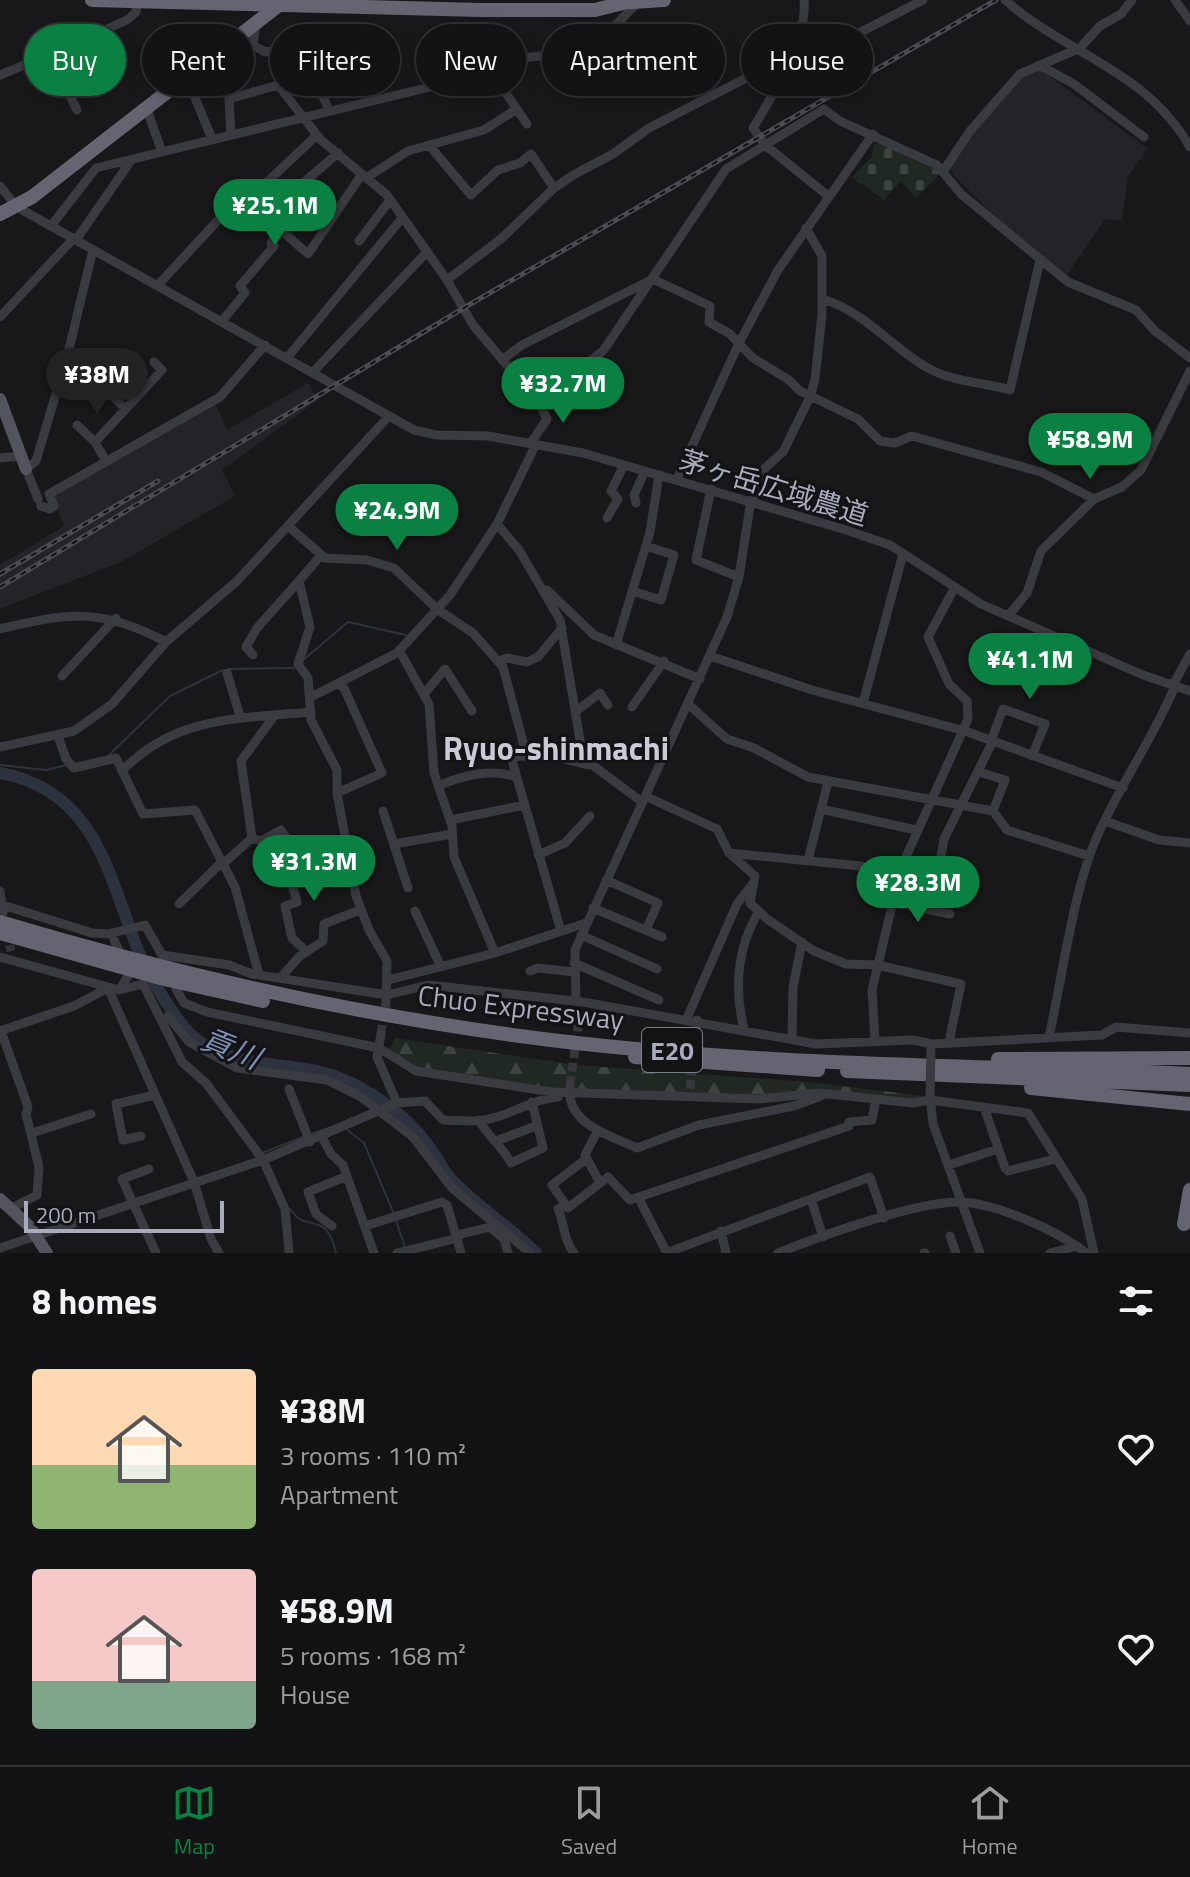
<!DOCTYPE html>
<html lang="en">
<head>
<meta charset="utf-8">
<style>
  :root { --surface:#121114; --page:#1f1f22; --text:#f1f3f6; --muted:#9c9da0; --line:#313134; --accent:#0b8043 }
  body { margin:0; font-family:"Titillium Web","Noto Sans JP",sans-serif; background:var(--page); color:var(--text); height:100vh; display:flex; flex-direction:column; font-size:30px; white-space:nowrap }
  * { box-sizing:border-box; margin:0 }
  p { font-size:26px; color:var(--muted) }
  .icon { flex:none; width:44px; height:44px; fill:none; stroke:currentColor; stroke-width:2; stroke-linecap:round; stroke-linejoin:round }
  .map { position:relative; height:1253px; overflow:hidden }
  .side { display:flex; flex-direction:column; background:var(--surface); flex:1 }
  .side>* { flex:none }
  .hud { position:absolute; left:24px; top:24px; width:1142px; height:72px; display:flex; gap:16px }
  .scale { position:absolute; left:24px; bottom:20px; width:200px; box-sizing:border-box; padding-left:8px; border:4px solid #a8abbb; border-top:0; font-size:22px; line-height:28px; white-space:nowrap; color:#a8abbb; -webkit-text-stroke:6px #131215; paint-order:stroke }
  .price { position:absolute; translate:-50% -68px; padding:0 18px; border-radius:28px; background:var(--accent); color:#fff; font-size:26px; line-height:52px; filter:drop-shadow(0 2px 4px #0008) }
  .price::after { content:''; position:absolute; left:50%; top:48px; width:24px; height:18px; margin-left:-12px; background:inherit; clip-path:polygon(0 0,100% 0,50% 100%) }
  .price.on { background:#222; color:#fff }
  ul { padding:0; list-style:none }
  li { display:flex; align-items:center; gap:24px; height:200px; padding:0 32px }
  li span { display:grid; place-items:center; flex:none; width:224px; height:160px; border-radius:8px; color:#555 }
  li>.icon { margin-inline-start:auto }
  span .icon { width:96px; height:96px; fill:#fffc; stroke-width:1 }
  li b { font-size:34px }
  h2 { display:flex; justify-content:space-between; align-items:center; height:96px; padding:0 32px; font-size:34px }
  .tag { padding:0 28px; border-radius:36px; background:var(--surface); box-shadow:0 4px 20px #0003,0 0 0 2px var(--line); font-size:28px; line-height:72px }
  .tag.on { background:var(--accent); color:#fff }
  .tabs { display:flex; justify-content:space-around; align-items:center; height:112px; border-top:2px solid var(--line); background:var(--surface); font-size:22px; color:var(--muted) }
  .tabs a { display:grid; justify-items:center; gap:4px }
  .tabs .on { color:var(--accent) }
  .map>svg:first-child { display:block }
  .built { fill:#242327 }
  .forest { fill:url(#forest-firs) }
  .cemetery { fill:url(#cemetery-stones) }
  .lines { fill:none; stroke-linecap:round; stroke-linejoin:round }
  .stream { stroke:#2c333f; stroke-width:2 }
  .river { stroke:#2c333f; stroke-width:12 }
  .minor-tunnel { stroke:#35353a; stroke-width:9; stroke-dasharray:9 4.5; stroke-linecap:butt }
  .minor { stroke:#3a3a41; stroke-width:9 }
  .major { stroke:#54545e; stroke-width:12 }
  .highway { stroke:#646571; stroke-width:14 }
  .rail-casing { stroke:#4b4b54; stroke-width:5 }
  .rail { stroke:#131215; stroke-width:2; stroke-dasharray:6; stroke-linecap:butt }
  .minor-bridge { stroke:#3a3a41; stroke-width:9 }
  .labels { text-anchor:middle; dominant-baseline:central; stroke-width:6; stroke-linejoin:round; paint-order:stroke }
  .shield { fill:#131215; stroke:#7b7d89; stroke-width:2 }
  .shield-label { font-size:26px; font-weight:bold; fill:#a8abbb }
  .street-label { font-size:28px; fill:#a8abbb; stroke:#131215 }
  .water-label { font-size:30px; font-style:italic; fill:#7d91b8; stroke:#131215 }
  .quarter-label { font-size:32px; font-weight:bold; fill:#cacbd6; stroke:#131215 }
</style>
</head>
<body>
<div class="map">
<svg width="1190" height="1253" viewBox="0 0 1190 1253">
  <defs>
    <pattern id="forest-firs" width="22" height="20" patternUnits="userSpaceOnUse" patternTransform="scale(2)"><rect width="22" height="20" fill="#1f2822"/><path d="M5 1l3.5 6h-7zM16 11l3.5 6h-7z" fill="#3d4440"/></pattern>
    <pattern id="cemetery-stones" width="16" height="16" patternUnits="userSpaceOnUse" patternTransform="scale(2)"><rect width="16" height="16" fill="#1f2822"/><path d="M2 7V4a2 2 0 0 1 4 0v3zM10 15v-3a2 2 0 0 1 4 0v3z" fill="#3d4440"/></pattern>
  </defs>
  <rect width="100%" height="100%" fill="#18171a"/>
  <!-- built -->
  <path class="built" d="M1040 69 1148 149 1128 176 1122 221 1105 219 1066 276 1001 222 954 176 949 167 979 126 1023 74Z
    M308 383 318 400 222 470 235 496 123 561 0 609V565L64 526 52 494 215 404 227 430Z"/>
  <!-- forest -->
  <path class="forest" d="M395 1038 576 1065 809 1082 924 1096 911 1100 547 1088 412 1067 390 1049Z"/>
  <!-- cemetery -->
  <path class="cemetery" d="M886 142 941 173 916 198 901 181 884 200 852 177 871 158 874 144Z"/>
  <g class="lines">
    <!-- stream -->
    <path class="stream" d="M302 661 348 622 406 635
      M229 669 294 668
      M108 756 170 696 223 670
      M0 765 46 770 67 765
      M345 1128 364 1143 394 1214
      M313 1133 339 1125
      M262 1153 303 1137
      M290 1209C307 1235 326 1208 336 1253
      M396 1220 405 1248"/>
    <!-- river -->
    <path class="river" d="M0 773C94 790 108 872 137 948 147 973 166 1004 183 1026 220 1073 290 1058 340 1078 373 1091 409 1118 430 1148 437 1157 442 1169 450 1178 476 1206 509 1226 536 1253"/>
    <!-- minor-tunnel -->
    <path class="minor-tunnel" d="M7 932 11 951
      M381 1034 386 1003
      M570 1085 580 1012
      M690 1089 696 1032"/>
    <!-- minor -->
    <path class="minor" d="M804 0C808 37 772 97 753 128L765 145 827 195
      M1005 0C1067 55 1144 68 1190 147
      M1175 0 1190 21
      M256 22 253 45 265 52 299 47
      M1039 65 1074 84 1144 137
      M488 67 527 124
      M0 75 65 48
      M186 76 212 139
      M146 107 162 152
      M77 110 61 78 73 68 65 48 127 20 136 12 137 2
      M329 110 314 76 348 62
      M231 135 229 99 278 85 321 140 387 195 447 280 473 325 539 403 547 419 531 443
      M429 145 471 195 498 170 520 163 531 154 554 188
      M338 153 265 216 308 254 362 174
      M944 170 970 131 1020 74 1080 48 1100 26 1121 14 1132 0
      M366 178 408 151 484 130 517 109
      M0 186 17 207 414 430 436 435 488 436 583 453 846 530 890 545 981 604 1143 675 1190 691
      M51 226 96 168 463 79 503 60 550 55 603 38 638 2
      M76 240 132 159
      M359 241 390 200
      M447 280 502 238 554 188 575 174 613 154 649 128 832 34 853 36 923 0
      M158 285 232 205 264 185 317 135
      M822 299C864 311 889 345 926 367 951 382 983 382 1010 390L1040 260
      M0 317 74 238
      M222 321 245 293 240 286 274 246 271 243 281 231
      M68 353 126 409
      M287 358 402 218
      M502 360 522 345 653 279 710 306 709 322 730 334 753 358 789 380 800 391 858 419 880 441 895 443 912 436 1041 472 1094 499
      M313 372 427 252
      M540 405 563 381 603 351 726 169 824 109 840 121 937 165 961 194 1068 282 1136 310 1155 331 1190 358
      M77 425 95 442
      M0 458 22 456
      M106 461 95 442 162 370 154 362
      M677 479 739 343 778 270 873 134
      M711 489 696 560 739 577
      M38 499 26 469 36 461 68 353 93 250
      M754 501 765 468 783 452 810 397 815 379 822 315V256L806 228
      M636 503 634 495 645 471
      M41 506 50 509 54 506 49 494 220 397 265 345
      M607 518 618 499 611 491 624 465
      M497 524 519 550 560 620 583 758 642 802
      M288 526 325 558 367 560 394 568 437 609 473 633 503 667 527 757
      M321 555 299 581 310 627 298 664 308 678 311 720 337 770V793L356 896 369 930 387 961 386 1003
      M547 590 594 635 700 679
      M632 591 661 600 674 555 646 546
      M1008 616 1027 593 1041 551 1094 499 1122 487 1141 470 1190 371
      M0 629C69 612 103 608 166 642
      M616 645 650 532 659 475
      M399 650 429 704 434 773 452 826 454 857 495 953
      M253 655 246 647 257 628 299 581
      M710 656 812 690 965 731 1123 788
      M499 661 507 658 527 662 538 657 562 628
      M227 673 240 716
      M62 676 116 618
      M1173 685 1190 654
      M424 694 445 669 472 711
      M311 697 397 653 450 595 497 524 536 444
      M863 703 903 554
      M688 704 727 739 754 748 808 777 993 811 1007 830 1089 856
      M632 707 664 661
      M575 712 600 693 608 705
      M58 736 66 759 74 768 116 758 143 814 195 810 235 887 259 975
      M991 741 1003 709 1045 724 1032 756
      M0 747 74 731 112 704 166 642 237 581 388 417
      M122 771C176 715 240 719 311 712
      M979 772 1005 780 993 811
      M438 786C461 776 491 768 516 777
      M337 793 382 773 344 688 339 685
      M645 796 717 829 729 853 755 876 750 903 767 919 814 951 846 964 877 965 961 984 949 1042
      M821 809 916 830
      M383 811 408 888
      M450 820 525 805
      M1105 821 1159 840 1190 843
      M252 838 261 841 281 830 291 844
      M394 844 452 834
      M729 853 861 866 894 890
      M538 855 565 843 590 816
      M808 860 828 782
      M224 863 252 838 241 761 274 716
      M286 863 297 902 285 906 292 938 307 952
      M901 868 964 874
      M938 872 944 839 993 741
      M606 880 658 903 646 930
      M0 891 3 913
      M892 902 950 914
      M0 904 92 933 108 934 145 925 162 955 229 965 252 974 387 995 428 985 583 1002 816 1044 913 1040 932 1044 1102 1035 1116 1027 1190 1033
      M179 904 223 861
      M593 908 662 937
      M415 911 441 967
      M561 931 511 757 545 754 588 765
      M111 933 119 951
      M581 935 657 969
      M0 957 119 990 128 976
      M574 963 659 1000
      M530 971 538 968 574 972
      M280 978 300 956 323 941 324 924 360 910
      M388 980 495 953 586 923
      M176 989 184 1003 207 1012 379 1048 416 1071 552 1092 759 1099 819 1093 913 1103 930 1100 1028 1113 1082 1199 1094 1253
      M119 990 143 984 182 1062 206 1083 263 1160 285 1209 289 1253
      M576 1001 575 950 727 617 739 577 751 500
      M168 1016 189 1042 237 1068 327 1080 361 1097 413 1137 452 1188 530 1253
      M687 1018 737 904 754 882
      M744 1029C734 989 737 948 759 911
      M0 1031 74 1006 108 988 194 1182 211 1239 219 1253
      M1 1031 28 1107 26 1114 39 1167 37 1195 12 1208
      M696 1032 697 1020
      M381 1034 377 1057 397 1103
      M1049 1037C1062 978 1073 893 1096 839 1119 786 1153 739 1175 686
      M792 1039 793 987 802 942
      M875 1041 872 990 901 868 968 719 967 701 949 684 928 637 955 587
      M570 1085C565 1124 609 1135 637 1148L699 1125 794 1106 821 1096
      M289 1089 310 1142
      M930 1096 933 1124 980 1253
      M984 1107 1005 1168 1008 1171 1055 1159
      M479 1120C488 1137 501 1144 511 1163L543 1148 532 1102
      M598 1130 585 1155 600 1183
      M32 1133 91 1114
      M141 1136 123 1140 116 1104 155 1095
      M322 1137 331 1154 343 1165 374 1253
      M499 1140 536 1126
      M586 1159 552 1185 568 1208 608 1177 630 1200 849 1126V1122L872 1120 876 1099
      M949 1165 998 1149
      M149 1169 122 1179 156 1253
      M638 1197 667 1253
      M811 1199 823 1237
      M564 1205 558 1209C565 1225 563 1239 574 1253
      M332 1226 316 1214 308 1192 347 1176
      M365 1226 442 1202 447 1205 461 1253
      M721 1231 726 1253
      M457 1235 490 1227 504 1239 508 1253
      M950 1236 956 1253
      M0 1248 263 1160 397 1103 425 1101 443 1120C458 1120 475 1123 489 1119 513 1114 533 1099 558 1097
      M397 1253 458 1238
      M666 1253 870 1177 884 1218
      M778 1253C820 1236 920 1200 962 1202 998 1204 1058 1231 1086 1253
      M924 1253H925
      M1050 1253 1077 1246"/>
    <!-- major -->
    <path class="major" d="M0 399 26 469
      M0 1199 30 1227 47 1253"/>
    <!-- highway -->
    <path class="highway" d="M92 0 481 10H595L623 3
      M616 3 664 0
      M0 214 32 197 279 5
      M0 922C170 973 343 1012 520 1036 741 1066 967 1065 1190 1074
      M0 933 164 979 263 1001
      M635 1057 818 1070
      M998 1059 1190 1058
      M847 1071 1190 1085
      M1031 1088 1190 1104
      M1184 1224 1190 1190"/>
    <!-- rail casing -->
    <g class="rail-casing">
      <path id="rail" d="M0 574 158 481
        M0 587 462 309 996 0"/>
    </g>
    <!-- rail -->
    <use href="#rail" class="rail"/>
    <!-- minor-bridge -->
    <path class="minor-bridge" d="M930 1096 931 1049"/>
  </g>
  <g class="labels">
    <!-- shield labels -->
    <rect class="shield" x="642" y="1028" width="60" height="44" rx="6"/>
    <g class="shield-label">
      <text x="672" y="1050">E20</text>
    </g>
    <!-- street labels -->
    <g class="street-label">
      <text transform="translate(774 487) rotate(17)">茅ヶ岳広域農道</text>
      <text transform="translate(521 1007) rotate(7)">Chuo Expressway</text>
    </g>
    <!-- water labels -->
    <g class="water-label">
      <text transform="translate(231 1048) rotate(22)">貢川</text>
    </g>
    <!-- quarter labels -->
    <g class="quarter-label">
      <text x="556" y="748">Ryuo-shinmachi</text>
    </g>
  </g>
</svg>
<div class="scale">200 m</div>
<b class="price" style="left:275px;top:247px">¥25.1M</b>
<b class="price on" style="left:97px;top:416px">¥38M</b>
<b class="price" style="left:563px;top:425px">¥32.7M</b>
<b class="price" style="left:1090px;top:481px">¥58.9M</b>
<b class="price" style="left:397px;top:552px">¥24.9M</b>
<b class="price" style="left:1030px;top:701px">¥41.1M</b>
<b class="price" style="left:314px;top:903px">¥31.3M</b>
<b class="price" style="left:918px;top:924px">¥28.3M</b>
<div class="hud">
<a class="tag on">Buy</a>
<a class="tag">Rent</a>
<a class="tag">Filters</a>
<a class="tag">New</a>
<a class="tag">Apartment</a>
<a class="tag">House</a>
</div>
</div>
<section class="side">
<h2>8 homes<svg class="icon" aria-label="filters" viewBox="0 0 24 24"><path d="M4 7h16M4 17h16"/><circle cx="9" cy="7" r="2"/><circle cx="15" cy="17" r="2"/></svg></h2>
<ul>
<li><span style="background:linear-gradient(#ffd9b3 60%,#8fb573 0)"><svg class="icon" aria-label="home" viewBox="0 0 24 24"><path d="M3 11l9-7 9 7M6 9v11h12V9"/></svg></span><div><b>¥38M</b><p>3 rooms · 110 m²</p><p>Apartment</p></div><svg class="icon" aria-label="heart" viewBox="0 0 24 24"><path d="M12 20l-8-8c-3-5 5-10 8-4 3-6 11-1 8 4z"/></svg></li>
<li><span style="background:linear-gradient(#f6c9c9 70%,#7fa58c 0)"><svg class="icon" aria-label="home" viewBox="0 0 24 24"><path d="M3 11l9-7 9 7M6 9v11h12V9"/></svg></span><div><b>¥58.9M</b><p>5 rooms · 168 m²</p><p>House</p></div><svg class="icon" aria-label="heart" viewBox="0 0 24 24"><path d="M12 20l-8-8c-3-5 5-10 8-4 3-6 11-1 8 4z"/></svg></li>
</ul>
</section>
<nav class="tabs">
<a class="on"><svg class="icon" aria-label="map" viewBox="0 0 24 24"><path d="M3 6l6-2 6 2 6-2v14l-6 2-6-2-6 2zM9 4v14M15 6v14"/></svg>Map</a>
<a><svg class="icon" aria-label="saved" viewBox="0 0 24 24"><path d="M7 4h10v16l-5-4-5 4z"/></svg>Saved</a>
<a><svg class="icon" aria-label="home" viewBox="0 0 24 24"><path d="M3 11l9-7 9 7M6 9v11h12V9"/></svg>Home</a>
</nav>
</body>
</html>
